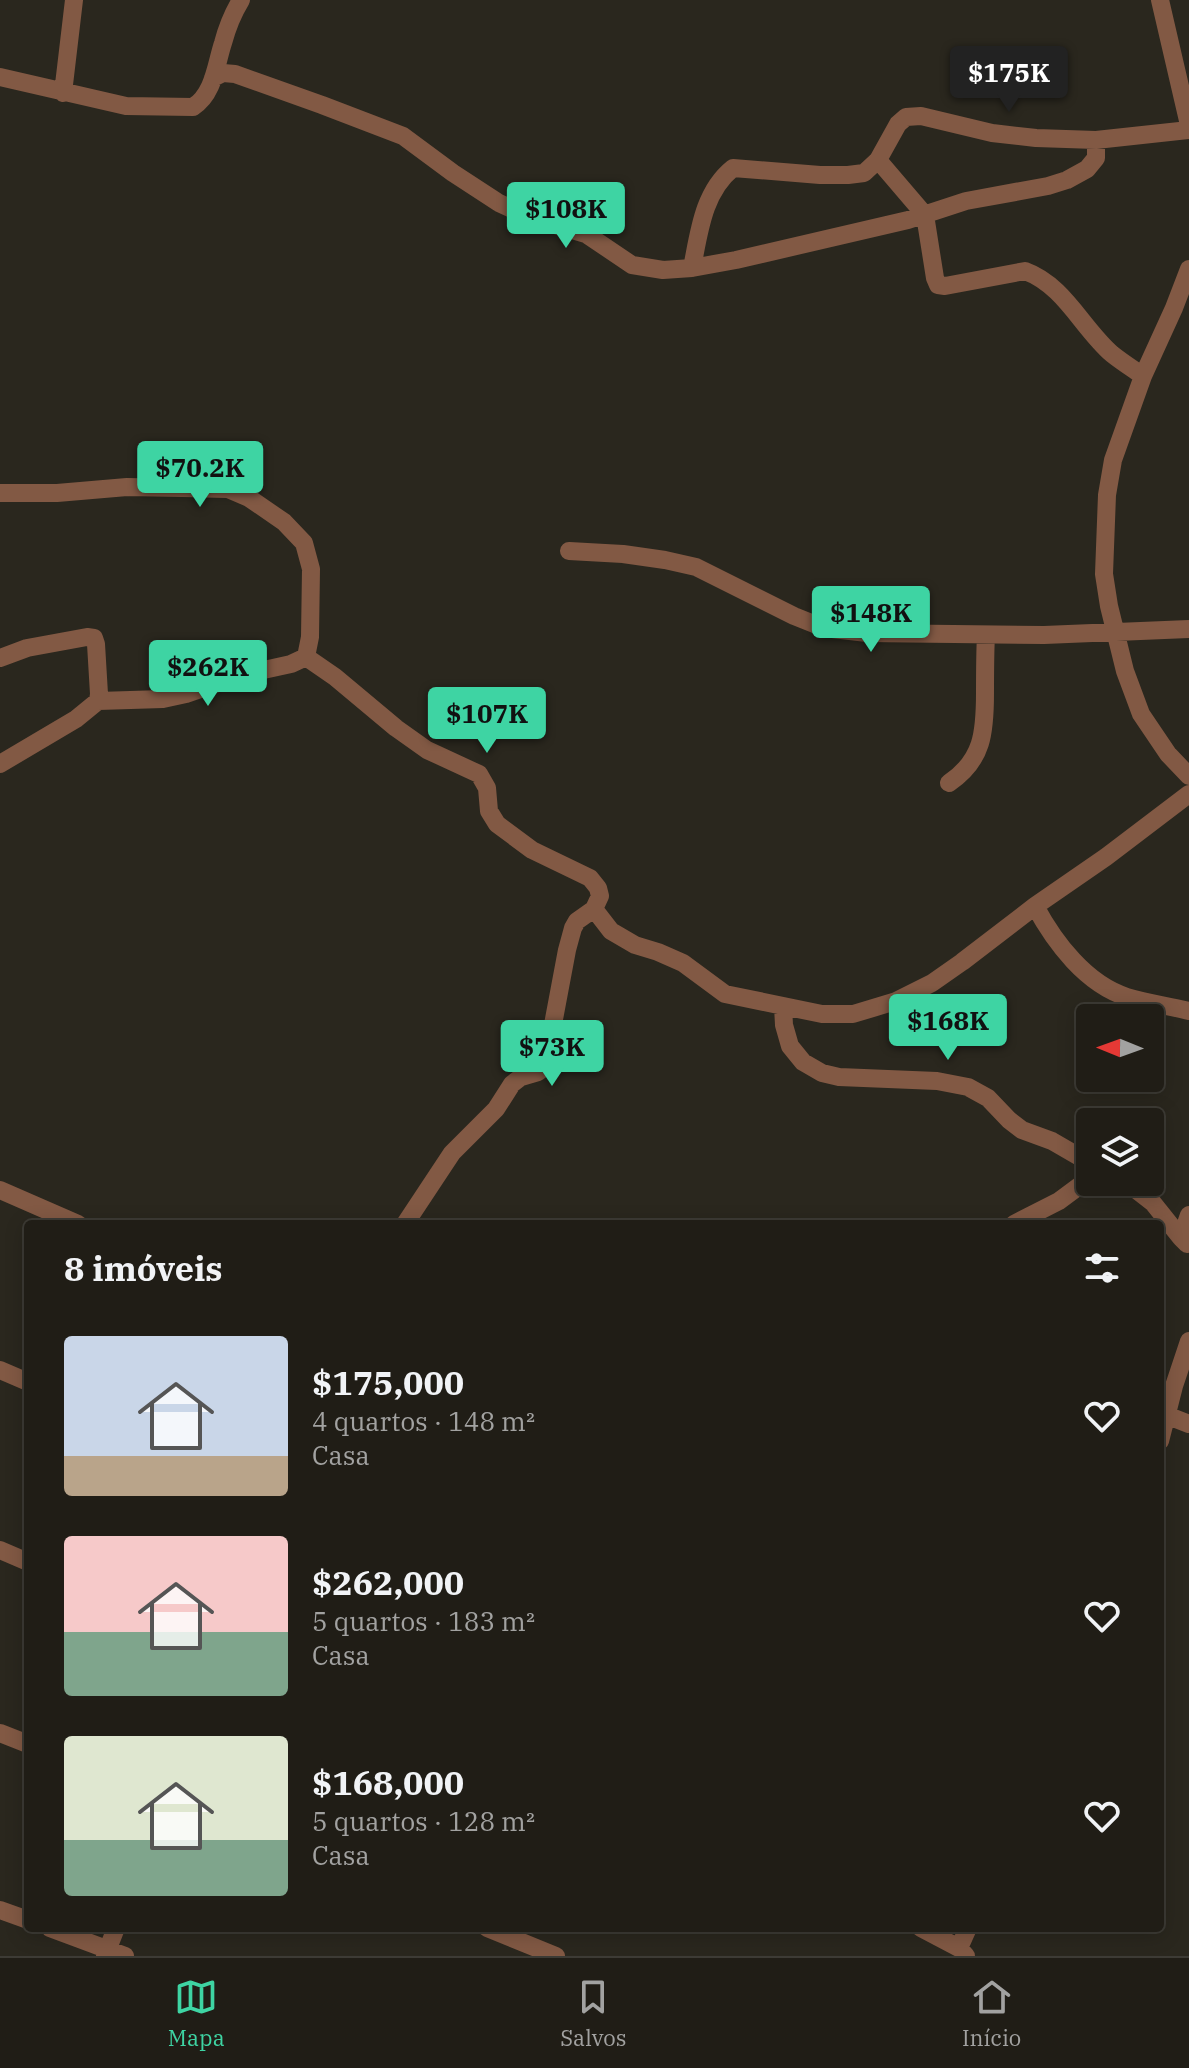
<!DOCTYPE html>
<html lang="pt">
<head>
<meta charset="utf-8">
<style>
  :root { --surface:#201d16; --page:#2d2a23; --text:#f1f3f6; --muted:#a2a2a1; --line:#3d3b35; --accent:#3ed4a3 }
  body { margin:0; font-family:"IBM Plex Serif",serif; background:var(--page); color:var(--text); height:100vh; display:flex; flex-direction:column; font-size:30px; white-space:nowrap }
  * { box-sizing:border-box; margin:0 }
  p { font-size:26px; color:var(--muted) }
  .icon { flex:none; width:44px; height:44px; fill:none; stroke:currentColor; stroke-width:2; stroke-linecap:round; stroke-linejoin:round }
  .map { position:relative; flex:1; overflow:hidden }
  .sheet { position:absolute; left:24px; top:1220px; width:1140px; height:712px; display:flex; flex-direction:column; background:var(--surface); border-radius:8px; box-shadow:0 4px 20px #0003,0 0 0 2px var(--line) }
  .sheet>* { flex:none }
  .needle { width:52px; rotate:271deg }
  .controls { position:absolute; left:1076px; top:1004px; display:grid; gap:16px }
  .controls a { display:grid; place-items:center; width:88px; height:88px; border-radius:8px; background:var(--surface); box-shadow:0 4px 20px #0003,0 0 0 2px var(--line); font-size:40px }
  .price { position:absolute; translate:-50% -68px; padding:0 18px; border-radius:8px; background:var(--accent); color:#111; font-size:26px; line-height:52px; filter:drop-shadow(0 2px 4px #0008) }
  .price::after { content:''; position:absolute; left:50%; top:48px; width:24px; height:18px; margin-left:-12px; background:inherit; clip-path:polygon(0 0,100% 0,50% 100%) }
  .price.active { background:#222; color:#fff }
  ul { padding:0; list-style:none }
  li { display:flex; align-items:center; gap:24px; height:200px; padding:0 40px }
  li span { display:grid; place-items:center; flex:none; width:224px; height:160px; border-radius:8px; color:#555 }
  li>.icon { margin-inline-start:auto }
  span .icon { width:96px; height:96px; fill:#fffc; stroke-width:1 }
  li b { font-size:34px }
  h2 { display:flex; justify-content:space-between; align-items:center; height:96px; padding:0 40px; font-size:34px }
  .dock { display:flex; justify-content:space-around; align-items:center; height:112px; border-top:2px solid var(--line); background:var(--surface); font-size:22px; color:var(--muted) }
  .dock a { display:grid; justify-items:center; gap:4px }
  .dock .active { color:var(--accent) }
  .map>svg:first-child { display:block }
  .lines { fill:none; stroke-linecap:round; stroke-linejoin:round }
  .minor { stroke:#825944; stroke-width:18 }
</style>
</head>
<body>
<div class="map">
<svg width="1189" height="1956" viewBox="0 0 1189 1956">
  <rect width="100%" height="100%" fill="#2a271e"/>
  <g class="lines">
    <!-- minor -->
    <path class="minor" d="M1160 0 1189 125
      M0 77 126 106 193 107C214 94 216 64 223 43 227 28 233 13 241 0
      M213 78 223 73 235 74 322 105 403 136 453 173 499 203 532 218 586 234 632 265 663 270 692 268 736 260 908 220 966 201 1048 186 1067 180 1087 169 1096 158V140
      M63 93 74 0
      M878 160 925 215 935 278 938 285 945 286 1025 271C1064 285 1082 328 1112 354 1122 362 1133 369 1143 376
      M692 268C699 233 703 192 733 168L820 175H848L864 173 878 160 898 124 906 117 921 116 992 133 1036 138 1096 140 1189 130
      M1189 269 1174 308 1143 376 1113 460 1107 495 1104 574 1109 606 1125 671 1141 714 1168 754 1189 776
      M0 493H57L127 487 182 488 228 489 249 498 284 522 304 543 311 569 310 637 306 657
      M569 551 623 554 665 560 696 567 794 616 824 628 867 633 1044 635 1189 629
      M306 657 335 677 396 728 427 750 479 774 487 788 489 811 497 824 532 850 590 878 598 888 600 896 594 909 577 921 573 928 567 950 545 1067 538 1072 521 1077 512 1084 496 1109 452 1153 405 1224
      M0 658 27 648 87 637 94 638 96 644 99 694 98 701
      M0 764 76 719 98 701 163 699 186 694 241 675 291 664 306 657
      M949 783C983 760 985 732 985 693 985 673 985 654 986 635
      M1035 906C1055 943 1086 984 1127 997 1147 1003 1169 1006 1189 1011
      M594 909 611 931 635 945 658 952 683 963 725 994 822 1014H853L896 1001 932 983 962 962 1035 906 1106 857 1189 794
      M783 1006 784 1025 790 1046 803 1062 822 1073 839 1077 937 1081 968 1087 988 1098 1009 1120 1022 1130 1052 1141 1090 1163
      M1126 1182 1153 1203 1181 1238
      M0 1190 78 1224
      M1014 1224 1059 1201 1090 1178
      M1187 1244 1181 1238 1189 1215
      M0 1370 28 1382
      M1166 1415 1189 1424
      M1160 1441 1174 1386 1189 1341
      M0 1550 28 1562
      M0 1733 28 1744
      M0 1910 28 1920
      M50 1928 125 1956
      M487 1928 556 1956
      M921 1928 959 1948 966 1956
      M959 1948 968 1928
      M105 1956 116 1928"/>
  </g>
</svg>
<div class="controls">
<a><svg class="needle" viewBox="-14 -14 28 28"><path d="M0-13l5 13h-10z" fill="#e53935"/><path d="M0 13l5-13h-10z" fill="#a2a2a1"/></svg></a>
<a><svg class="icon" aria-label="layers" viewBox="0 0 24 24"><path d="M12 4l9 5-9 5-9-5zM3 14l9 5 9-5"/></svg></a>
</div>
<b class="price active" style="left:1009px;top:114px">$175K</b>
<b class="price" style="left:566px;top:250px">$108K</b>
<b class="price" style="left:200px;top:509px">$70.2K</b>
<b class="price" style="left:871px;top:654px">$148K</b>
<b class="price" style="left:208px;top:708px">$262K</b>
<b class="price" style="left:487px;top:755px">$107K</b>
<b class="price" style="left:948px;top:1062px">$168K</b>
<b class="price" style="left:552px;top:1088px">$73K</b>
<section class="sheet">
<h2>8 imóveis<svg class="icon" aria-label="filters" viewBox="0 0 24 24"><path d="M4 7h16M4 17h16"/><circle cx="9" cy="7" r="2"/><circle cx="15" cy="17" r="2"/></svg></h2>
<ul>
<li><span style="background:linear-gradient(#c9d6e8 75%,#b9a48a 0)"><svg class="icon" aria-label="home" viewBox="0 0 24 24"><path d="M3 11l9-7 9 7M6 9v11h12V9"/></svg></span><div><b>$175,000</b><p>4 quartos · 148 m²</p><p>Casa</p></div><svg class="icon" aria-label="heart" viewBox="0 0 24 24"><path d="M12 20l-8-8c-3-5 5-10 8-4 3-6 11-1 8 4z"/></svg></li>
<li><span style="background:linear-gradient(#f6c9c9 60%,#7fa58c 0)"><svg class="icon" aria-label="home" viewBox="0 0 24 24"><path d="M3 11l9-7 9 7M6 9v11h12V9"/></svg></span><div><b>$262,000</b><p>5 quartos · 183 m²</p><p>Casa</p></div><svg class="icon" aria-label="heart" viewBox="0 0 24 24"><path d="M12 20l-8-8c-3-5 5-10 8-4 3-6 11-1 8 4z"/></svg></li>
<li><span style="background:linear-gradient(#dfe7d0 65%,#7fa58c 0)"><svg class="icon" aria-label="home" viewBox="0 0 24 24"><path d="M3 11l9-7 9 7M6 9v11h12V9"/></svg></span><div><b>$168,000</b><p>5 quartos · 128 m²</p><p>Casa</p></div><svg class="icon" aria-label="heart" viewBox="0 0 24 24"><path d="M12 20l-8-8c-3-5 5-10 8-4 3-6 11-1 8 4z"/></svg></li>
</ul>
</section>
</div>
<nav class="dock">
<a class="active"><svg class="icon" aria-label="map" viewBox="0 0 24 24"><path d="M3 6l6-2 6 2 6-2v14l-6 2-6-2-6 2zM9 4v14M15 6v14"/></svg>Mapa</a>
<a><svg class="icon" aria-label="saved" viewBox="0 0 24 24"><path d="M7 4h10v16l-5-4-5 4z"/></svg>Salvos</a>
<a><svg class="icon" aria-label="home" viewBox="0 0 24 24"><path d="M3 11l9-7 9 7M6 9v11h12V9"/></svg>Início</a>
</nav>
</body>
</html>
